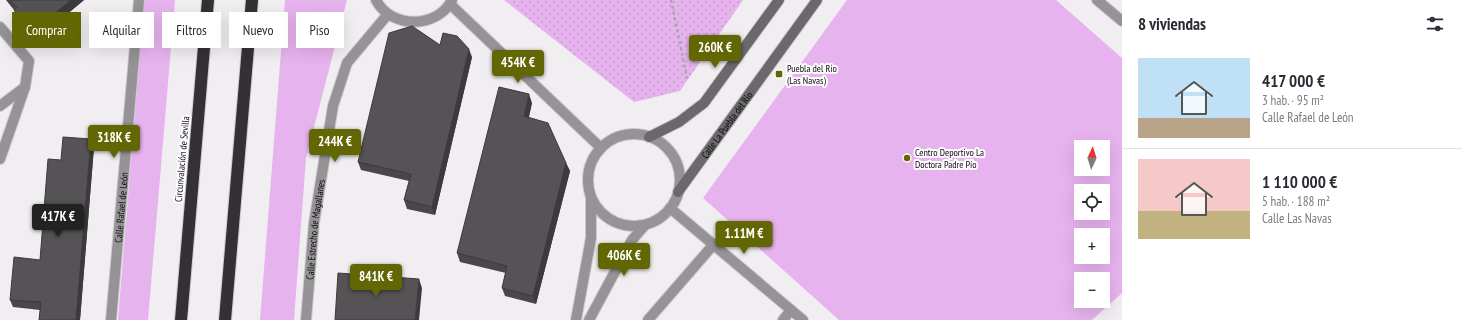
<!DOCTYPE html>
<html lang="es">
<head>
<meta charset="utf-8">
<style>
  :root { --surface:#fff; --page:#f2f2f3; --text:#2b2b33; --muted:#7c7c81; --line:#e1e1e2; --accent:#626603 }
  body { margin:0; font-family:"PT Sans Narrow",sans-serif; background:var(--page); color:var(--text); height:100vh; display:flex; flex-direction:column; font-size:15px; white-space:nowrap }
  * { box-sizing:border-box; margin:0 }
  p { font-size:13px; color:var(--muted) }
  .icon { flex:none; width:22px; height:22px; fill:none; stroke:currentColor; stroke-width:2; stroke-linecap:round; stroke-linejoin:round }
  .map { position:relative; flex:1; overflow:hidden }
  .drawer { display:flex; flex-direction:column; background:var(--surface); width:340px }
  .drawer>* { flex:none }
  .hud { position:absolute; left:12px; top:12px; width:380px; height:36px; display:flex; gap:8px }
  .needle { width:26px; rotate:4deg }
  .fabs { position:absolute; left:1074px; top:140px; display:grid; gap:8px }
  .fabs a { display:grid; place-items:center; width:36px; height:36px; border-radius:0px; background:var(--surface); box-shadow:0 4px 16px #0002; font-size:20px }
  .price { position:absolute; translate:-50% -34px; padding:0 9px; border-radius:4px; background:var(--accent); color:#fff; font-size:13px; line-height:26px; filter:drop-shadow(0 1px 2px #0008) }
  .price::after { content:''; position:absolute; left:50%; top:24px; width:12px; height:9px; margin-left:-6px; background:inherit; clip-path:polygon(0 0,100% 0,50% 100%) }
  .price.active { background:#222; color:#fff }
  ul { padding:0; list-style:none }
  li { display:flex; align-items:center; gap:12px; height:100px; padding:0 16px }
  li+li { border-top:1px solid var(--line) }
  li span { display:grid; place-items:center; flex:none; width:112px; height:80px; border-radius:0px; color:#555 }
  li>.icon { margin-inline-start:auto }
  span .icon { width:48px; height:48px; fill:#fffc; stroke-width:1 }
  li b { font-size:17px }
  h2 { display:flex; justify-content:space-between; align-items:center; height:48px; padding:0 16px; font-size:17px }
  .pill { padding:0 14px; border-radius:0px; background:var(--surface); box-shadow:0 4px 16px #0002; font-size:14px; line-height:36px }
  .pill.active { background:var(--accent); color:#fff }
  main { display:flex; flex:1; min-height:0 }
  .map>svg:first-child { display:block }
  .grass { fill:#e7b3ee; fill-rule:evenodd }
  .park { fill:url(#park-dots) }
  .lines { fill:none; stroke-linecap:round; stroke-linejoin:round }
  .street-casing { stroke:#cdcacd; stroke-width:12 }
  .secondary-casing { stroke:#cdcacd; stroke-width:12 }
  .highway-casing { stroke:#cdcacd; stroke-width:14 }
  .path { stroke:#a8a6a9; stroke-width:2.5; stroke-dasharray:3 3; stroke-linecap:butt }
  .street { stroke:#959395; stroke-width:10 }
  .secondary { stroke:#6a686a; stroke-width:10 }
  .highway { stroke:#333133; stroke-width:12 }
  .wall { fill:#4a474a }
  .shaded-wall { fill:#3c3a3c }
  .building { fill:#565356; stroke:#3c3a3c }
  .poi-dot { fill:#626603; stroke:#fefcff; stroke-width:1.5 }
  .labels { text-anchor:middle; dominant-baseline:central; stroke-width:4; stroke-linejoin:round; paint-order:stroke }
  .poi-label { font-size:10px; fill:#0d0c0d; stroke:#fefcff; text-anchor:start }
  .street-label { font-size:10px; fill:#0d0c0d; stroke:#fefcff }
</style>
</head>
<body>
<main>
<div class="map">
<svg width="1122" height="320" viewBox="0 0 1122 320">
  <defs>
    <pattern id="park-dots" width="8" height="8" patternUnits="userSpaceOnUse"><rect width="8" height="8" fill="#e7b3ee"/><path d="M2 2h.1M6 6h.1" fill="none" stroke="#c599cb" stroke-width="1.8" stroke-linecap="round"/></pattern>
  </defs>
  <rect width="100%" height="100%" fill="#f1eef2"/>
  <!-- grass -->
  <path class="grass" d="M144 0H175L148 320H118Z
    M285 0H347L306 158 294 320H260Z
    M847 0H1056L1122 58V293L1092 320H839L703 198ZM1081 147H1103V169H1081ZM1081 191H1103V213H1081ZM1081 235H1103V257H1081ZM1081 279H1103V301H1081Z"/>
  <!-- park -->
  <path class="park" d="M504 0H743L680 91 634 102Z"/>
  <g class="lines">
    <!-- street casing -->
    <g class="street-casing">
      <g id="street">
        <path d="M376 0C391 29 437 29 452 0"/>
        <path d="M1097 0 1122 21"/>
        <path d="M450 4 601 148"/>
        <path d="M0 27 29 61 25 87 0 159"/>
        <path d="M0 106 25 87"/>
        <circle cx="634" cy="180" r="46"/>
        <path d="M670 208 803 320"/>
        <path id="s1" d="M111 320 139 0"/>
        <path id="s2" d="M306 320 314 223 333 106 347 63 388 14"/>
        <path d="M576 320 591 238V199"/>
        <path d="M589 320 632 240 645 225"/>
        <path d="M648 320 714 244"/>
        <path d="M783 320 791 310"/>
      </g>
    </g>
    <!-- secondary casing -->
    <g class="secondary-casing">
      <g id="secondary">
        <path d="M649 137 679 122 704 103 779 0"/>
        <path id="s3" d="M678 192 817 0"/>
      </g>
    </g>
    <!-- highway casing -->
    <g class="highway-casing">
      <path id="highway" d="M181 320 208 0
        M225 320 252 0"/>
    </g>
    <!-- path -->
    <path class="path" d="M671 0 687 78"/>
    <!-- street -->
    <use href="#street" class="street"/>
    <!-- secondary -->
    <use href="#secondary" class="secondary"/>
    <!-- highway -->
    <use href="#highway" class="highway"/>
  </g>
  <!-- wall -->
  <path class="wall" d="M6 0H84L36 40 17 18 14 10Z
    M440 45 472 57 435 215 407 209 404 200 409 181 361 170 358 162Z
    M532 103 529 117 566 163 570 171 536 304 505 296 502 288 506 273 460 262 457 253Z
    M91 139 94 147 80 320H39L40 310 13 307 10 300 40 260 61 160Z"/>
  <!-- shaded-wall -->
  <path class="shaded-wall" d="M71 0H84L36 40 33 32Z
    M469 49 472 57 435 215 432 207Z
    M529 94 532 103 527 124 524 116Z
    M91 139 94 147 80 320H76Z
    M566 163 570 171 536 304 533 296Z
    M419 279 422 288 419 320H415Z"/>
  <!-- building -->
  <path class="building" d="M10 0H71L33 32 14 10 17 8Z
    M412 26 440 45 443 33 457 36 469 49 432 207 404 200 411 174 358 162 389 33Z
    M499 87 529 94 524 116 548 123 566 163 533 296 502 288 507 266 457 253Z
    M63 137 91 139 76 320H39L41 302 10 300 14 257 40 260 48 159 61 160Z
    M338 273 419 279 415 320H335Z"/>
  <!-- markers -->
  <g class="poi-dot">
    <rect x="775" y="70" width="8" height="8" rx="2"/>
    <circle cx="907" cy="158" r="4"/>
  </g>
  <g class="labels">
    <!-- poi labels -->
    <g class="poi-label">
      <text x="787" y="68">Puebla del Rio<tspan x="787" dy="12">(Las Navas)</tspan></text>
      <text x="915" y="152">Centro Deportivo La<tspan x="915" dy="12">Doctora Padre Pío</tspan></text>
    </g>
    <!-- street labels -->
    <g class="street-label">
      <text stroke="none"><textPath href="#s3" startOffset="83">Calle La Puebla del Rio</textPath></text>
      <text transform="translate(182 159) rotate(-85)">Circunvalación de Sevilla</text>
      <text stroke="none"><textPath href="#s1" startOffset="113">Calle Rafael de León</textPath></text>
      <text stroke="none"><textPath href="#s2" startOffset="91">Calle Estrecho de Magallanes</textPath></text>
    </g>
  </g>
</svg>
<div class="fabs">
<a><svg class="needle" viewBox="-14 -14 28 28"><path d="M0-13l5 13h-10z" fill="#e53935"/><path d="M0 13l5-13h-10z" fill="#7c7c81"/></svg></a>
<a><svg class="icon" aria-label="locate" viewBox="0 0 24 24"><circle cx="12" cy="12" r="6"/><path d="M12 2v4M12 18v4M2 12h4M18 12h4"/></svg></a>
<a>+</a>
<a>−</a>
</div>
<b class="price" style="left:715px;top:69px">260K €</b>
<b class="price" style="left:518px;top:84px">454K €</b>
<b class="price" style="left:114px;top:159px">318K €</b>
<b class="price" style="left:335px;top:163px">244K €</b>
<b class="price active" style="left:58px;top:238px">417K €</b>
<b class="price" style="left:744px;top:255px">1.11M €</b>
<b class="price" style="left:624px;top:277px">406K €</b>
<b class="price" style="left:376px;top:298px">841K €</b>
<div class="hud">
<a class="pill active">Comprar</a>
<a class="pill">Alquilar</a>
<a class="pill">Filtros</a>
<a class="pill">Nuevo</a>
<a class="pill">Piso</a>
</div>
</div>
<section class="drawer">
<h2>8 viviendas<svg class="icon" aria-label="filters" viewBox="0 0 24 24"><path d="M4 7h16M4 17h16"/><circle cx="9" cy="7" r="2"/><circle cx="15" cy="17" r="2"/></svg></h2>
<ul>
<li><span style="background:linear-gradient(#bfe0f5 75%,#b9a48a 0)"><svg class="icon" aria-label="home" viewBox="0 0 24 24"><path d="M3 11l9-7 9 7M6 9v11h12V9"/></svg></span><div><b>417 000 €</b><p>3 hab. · 95 m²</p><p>Calle Rafael de León</p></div></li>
<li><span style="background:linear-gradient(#f6c9c9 65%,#c2b280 0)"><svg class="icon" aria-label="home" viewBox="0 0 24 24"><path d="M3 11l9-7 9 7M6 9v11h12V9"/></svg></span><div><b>1 110 000 €</b><p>5 hab. · 188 m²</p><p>Calle Las Navas</p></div></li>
</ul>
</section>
</main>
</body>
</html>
